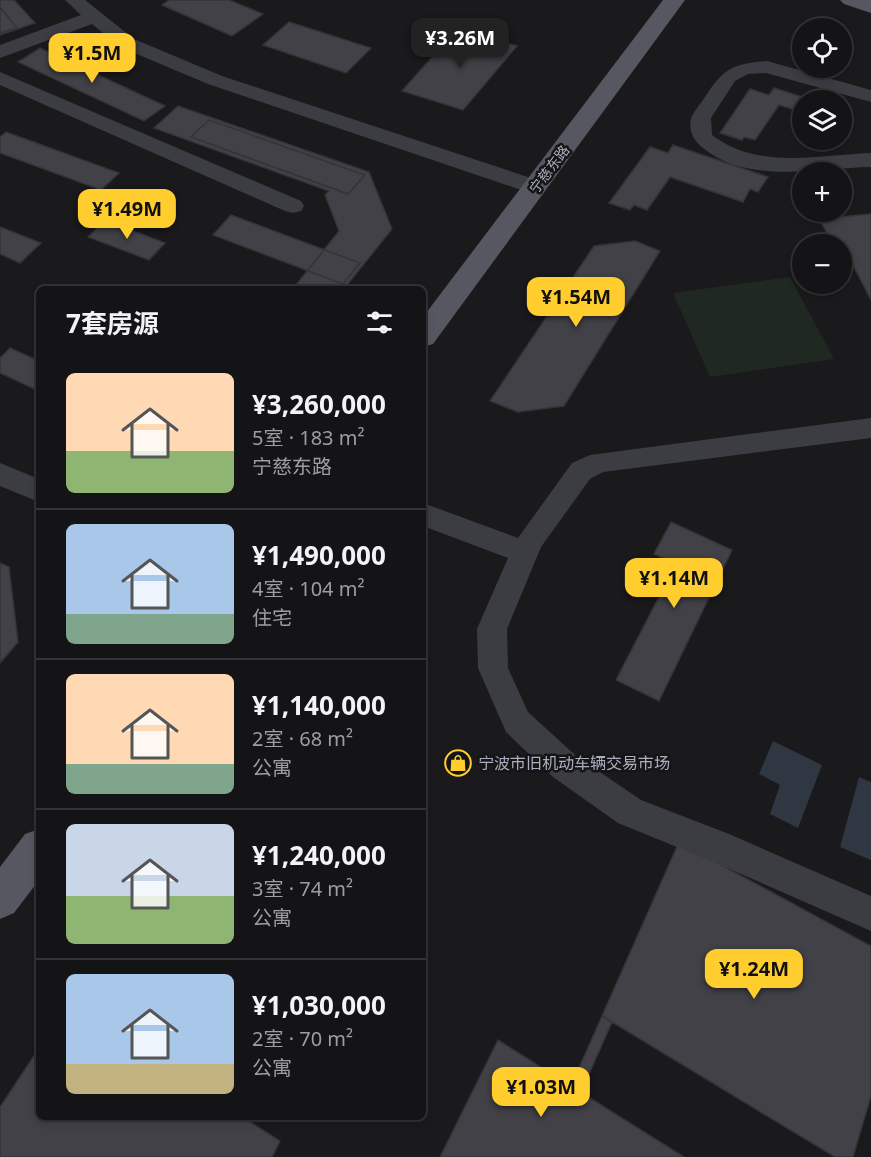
<!DOCTYPE html>
<html lang="zh">
<head>
<meta charset="utf-8">
<style>
  :root { --surface:#141315; --page:#1d1c1e; --text:#f1f3f6; --muted:#9d9ea0; --line:#333234; --accent:#ffce2e }
  body { margin:0; font-family:"Noto Sans","Noto Sans SC",sans-serif; background:var(--page); color:var(--text); height:100vh; display:flex; flex-direction:column; font-size:22px; white-space:nowrap }
  * { box-sizing:border-box; margin:0 }
  p { font-size:20px; color:var(--muted) }
  .icon { flex:none; width:33px; height:33px; fill:none; stroke:currentColor; stroke-width:2; stroke-linecap:round; stroke-linejoin:round }
  .map { position:relative; flex:1; overflow:hidden }
  .drawer { position:absolute; left:36px; top:286px; width:390px; height:834px; display:flex; flex-direction:column; background:var(--surface); border-radius:9px; box-shadow:0 3px 9px #0003,0 0 0 2px var(--line) }
  .drawer>* { flex:none }
  .fabs { position:absolute; left:792px; top:18px; display:grid; gap:12px }
  .fabs a { display:grid; place-items:center; width:60px; height:60px; border-radius:50%; background:var(--surface); box-shadow:0 3px 9px #0003,0 0 0 2px var(--line); font-size:30px }
  .price { position:absolute; translate:-50% -51px; padding:0 14px; border-radius:12px; background:var(--accent); color:#111; font-size:20px; line-height:39px; filter:drop-shadow(0 2px 3px #0008) }
  .price::after { content:''; position:absolute; left:50%; top:36px; width:18px; height:14px; margin-left:-9px; background:inherit; clip-path:polygon(0 0,100% 0,50% 100%) }
  .price.active { background:#222; color:#fff }
  ul { padding:0; list-style:none }
  li { display:flex; align-items:center; gap:18px; height:150px; padding:0 30px }
  li+li { border-top:2px solid var(--line) }
  li span { display:grid; place-items:center; flex:none; width:168px; height:120px; border-radius:9px; color:#555 }
  li>.icon { margin-inline-start:auto }
  span .icon { width:72px; height:72px; fill:#fffc; stroke-width:1 }
  li b { font-size:26px }
  h2 { display:flex; justify-content:space-between; align-items:center; height:72px; padding:0 30px; font-size:26px }
  .map>svg:first-child { display:block }
  .green { fill:#1f2821 }
  .water { fill:#2e3742 }
  .building { fill:#414147; stroke:#343338; stroke-width:1.5 }
  .lines { fill:none; stroke-linecap:round; stroke-linejoin:round }
  .minor { fill:#3c3c43; fill-rule:evenodd }
  .major { fill:#565761; fill-rule:evenodd }
  .labels { text-anchor:middle; dominant-baseline:central; stroke-width:5; stroke-linejoin:round; paint-order:stroke }
  .far-street-label { font-size:14px; fill:#abaebd; stroke:#151417 }
  .poi-label { font-size:16px; fill:#abaebd; stroke:#151417; text-anchor:start }
</style>
</head>
<body>
<div class="map">
<svg width="871" height="1157" viewBox="0 0 871 1157">
  <rect width="100%" height="100%" fill="#1a191c"/>
  <!-- green -->
  <path class="green" d="M790 277 834 359 710 377 673 293Z"/>
  <!-- water -->
  <path class="water" d="M773 741 822 765 798 828 770 814 780 785 759 774Z
    M859 777 871 782V860L840 847Z"/>
  <!-- building -->
  <path class="building" d="M0 0H14L35 23 0 35Z
    M169 0H229L263 14 232 36 162 5Z
    M0 7 17 28 0 33Z
    M289 22 371 48 346 73 263 45Z
    M457 29 517 46 463 110 402 91Z
    M40 48 165 106 144 121 18 62Z
    M774 88 812 100H802V112L779 105 755 140 744 137 742 140 720 133 750 89 769 95Z
    M178 106 369 172 392 229 343 290H292L339 231 325 195 329 191 154 128Z
    M209 120 365 175 348 194 191 137Z
    M6 132 119 173 101 190 0 153V137Z
    M673 145 768 177 758 192 750 189 743 202 670 177 647 210 634 205 630 210 609 203 650 147 668 153Z
    M871 214V300L842 244 838 239 831 240 819 219Z
    M231 215 360 263 343 284 213 235Z
    M105 220 165 243 149 260 88 237Z
    M0 227 41 243 20 263 0 254Z
    M635 241 660 251 564 406 518 412 490 401 594 246Z
    M10 348 39 361V391L0 373V358Z
    M671 522 732 550 659 701 616 680 676 564 654 554Z
    M0 563 9 567 18 642 0 663Z
    M679 842 871 946V1096L853 1157H835L602 1016Z
    M602 1016 612 1022 581 1092 571 1086Z
    M498 1040 571 1086 684 1157H440Z
    M39 1048V1118H244L280 1141 272 1157H0V1107Z"/>
  <g class="lines">
    <!-- minor -->
    <path class="minor" d="M65 0H85L134 39 222 76 543 182 546 187 543 192H527L208 84 120 47 92 24 0 58V45L81 15Z
      M767 61 871 90V102L766 73 748 74 735 81 711 118 712 135C757 170 818 155 871 153V167C817 168 748 185 703 148 693 140 687 129 692 116 695 110 701 103 705 97 724 68 732 64 767 61Z
      M0 72 301 201 304 206 301 211 293 213 285 211 0 85Z
      M871 418V438L603 472 590 479 541 547 507 629 508 668 528 712 575 755 641 800 729 834 871 896V931L709 860 618 823 553 777 506 732 478 668 477 629 508 558 423 526V503L518 538 572 463 590 455Z
      M0 463 39 479V502L0 486Z"/>
    <!-- major -->
    <path class="major" d="M663 0H685L433 344 423 347V317Z
      M840 0H871V13L844 4Z
      M39 829V880L14 913 0 919V867L25 834Z"/>
  </g>
  <!-- icons -->
  <defs>
    <g id="shop-ring" transform="scale(1.35)"><circle r="9.5" fill="#151417" stroke="#ffce2e" stroke-width="1.5"/><path d="M-5-2.5h2.3a2.7 3.5 0 0 1 5.4 0H5L5.5 6h-11ZM-1.5-2.5h3a1.5 2.3 0 0 0-3 0Z" fill="#ffce2e"/></g>
  </defs>
  <g fill-rule="evenodd">
    <use href="#shop-ring" x="458" y="763"/>
  </g>
  <g class="labels">
    <!-- far-street labels -->
    <g class="far-street-label">
      <text transform="translate(549 169) rotate(-53)">宁慈东路</text>
    </g>
    <!-- poi labels -->
    <g class="poi-label">
      <text x="478" y="763">宁波市旧机动车辆交易市场</text>
    </g>
  </g>
</svg>
<div class="fabs">
<a><svg class="icon" aria-label="locate" viewBox="0 0 24 24"><circle cx="12" cy="12" r="6"/><path d="M12 2v4M12 18v4M2 12h4M18 12h4"/></svg></a>
<a><svg class="icon" aria-label="layers" viewBox="0 0 24 24"><path d="M12 4l9 5-9 5-9-5zM3 14l9 5 9-5"/></svg></a>
<a>+</a>
<a>−</a>
</div>
<b class="price active" style="left:460px;top:69px">¥3.26M</b>
<b class="price" style="left:92px;top:84px">¥1.5M</b>
<b class="price" style="left:127px;top:240px">¥1.49M</b>
<b class="price" style="left:576px;top:328px">¥1.54M</b>
<b class="price" style="left:674px;top:609px">¥1.14M</b>
<b class="price" style="left:754px;top:1000px">¥1.24M</b>
<b class="price" style="left:541px;top:1118px">¥1.03M</b>
<section class="drawer">
<h2>7套房源<svg class="icon" aria-label="filters" viewBox="0 0 24 24"><path d="M4 7h16M4 17h16"/><circle cx="9" cy="7" r="2"/><circle cx="15" cy="17" r="2"/></svg></h2>
<ul>
<li><span style="background:linear-gradient(#ffd9b3 65%,#8fb573 0)"><svg class="icon" aria-label="home" viewBox="0 0 24 24"><path d="M3 11l9-7 9 7M6 9v11h12V9"/></svg></span><div><b>¥3,260,000</b><p>5室 · 183 m²</p><p>宁慈东路</p></div></li>
<li><span style="background:linear-gradient(#a9c7e8 75%,#7fa58c 0)"><svg class="icon" aria-label="home" viewBox="0 0 24 24"><path d="M3 11l9-7 9 7M6 9v11h12V9"/></svg></span><div><b>¥1,490,000</b><p>4室 · 104 m²</p><p>住宅</p></div></li>
<li><span style="background:linear-gradient(#ffd9b3 75%,#7fa58c 0)"><svg class="icon" aria-label="home" viewBox="0 0 24 24"><path d="M3 11l9-7 9 7M6 9v11h12V9"/></svg></span><div><b>¥1,140,000</b><p>2室 · 68 m²</p><p>公寓</p></div></li>
<li><span style="background:linear-gradient(#c9d6e8 60%,#8fb573 0)"><svg class="icon" aria-label="home" viewBox="0 0 24 24"><path d="M3 11l9-7 9 7M6 9v11h12V9"/></svg></span><div><b>¥1,240,000</b><p>3室 · 74 m²</p><p>公寓</p></div></li>
<li><span style="background:linear-gradient(#a9c7e8 75%,#c2b280 0)"><svg class="icon" aria-label="home" viewBox="0 0 24 24"><path d="M3 11l9-7 9 7M6 9v11h12V9"/></svg></span><div><b>¥1,030,000</b><p>2室 · 70 m²</p><p>公寓</p></div></li>
</ul>
</section>
</div>
</body>
</html>
